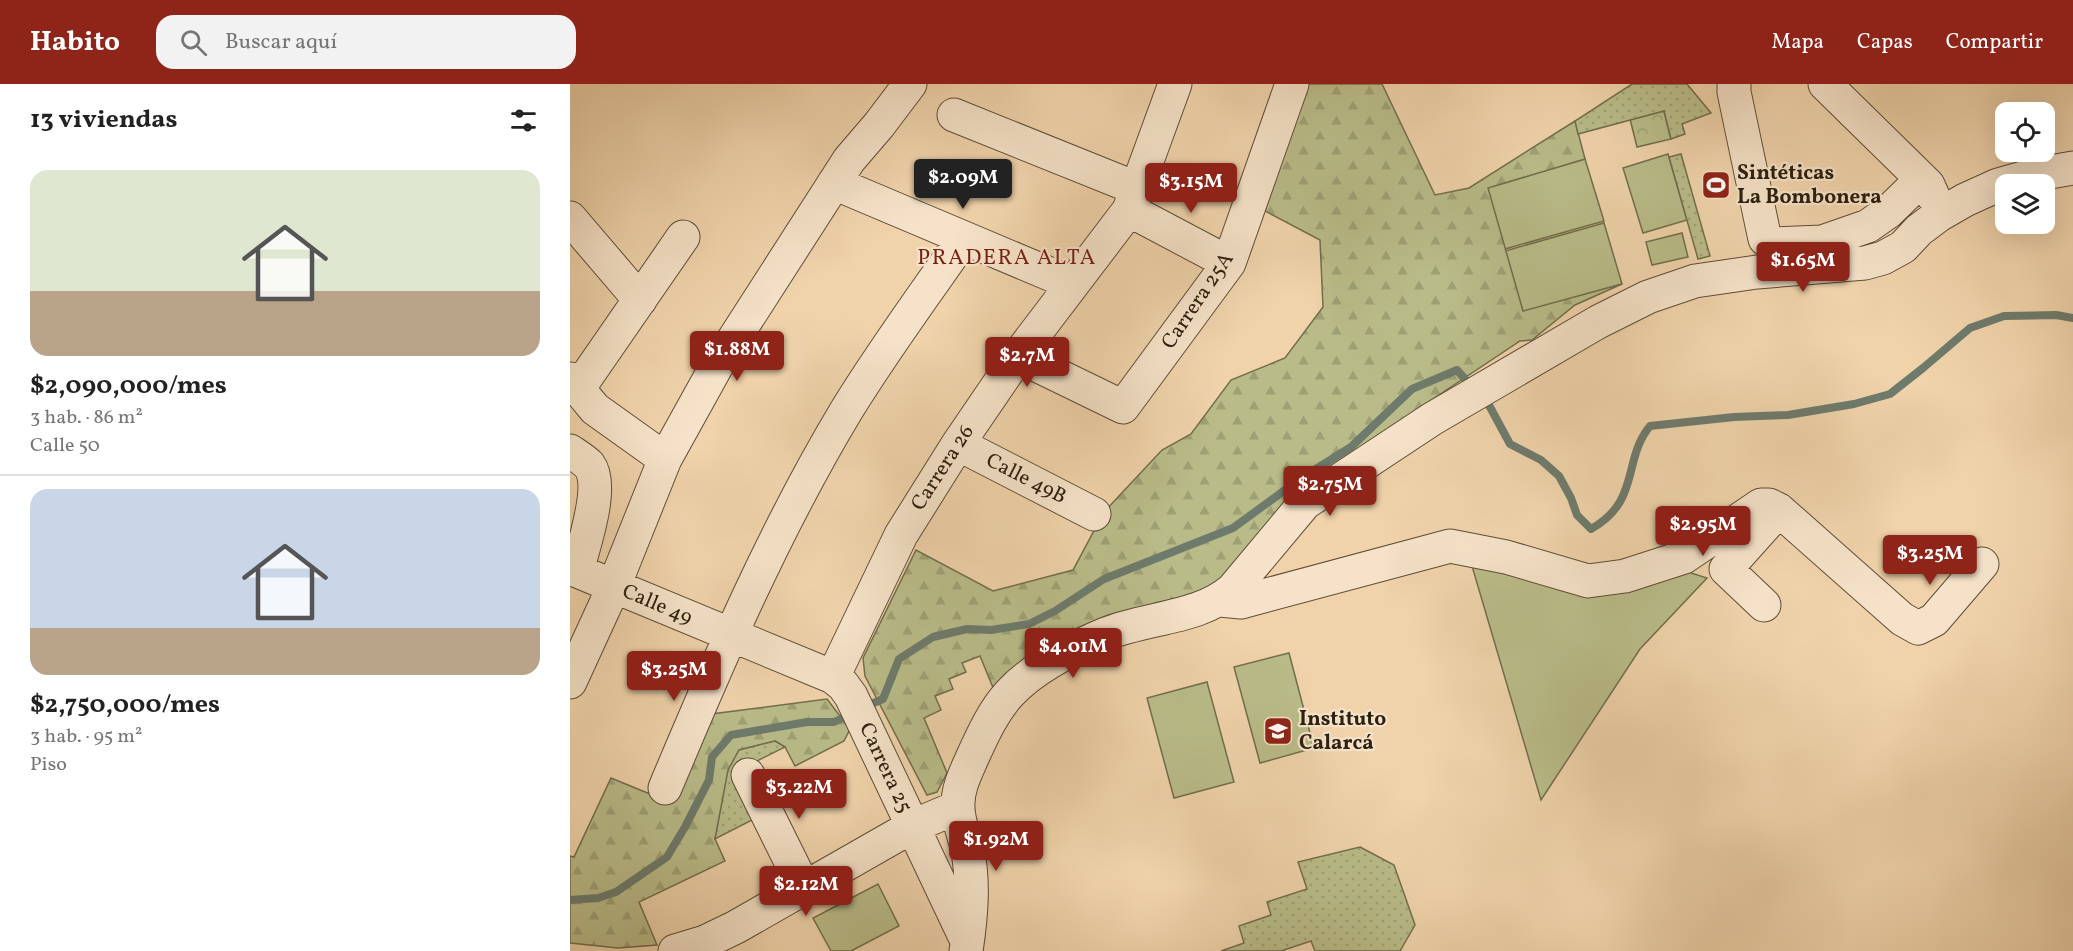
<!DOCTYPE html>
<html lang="es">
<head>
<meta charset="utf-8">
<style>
  :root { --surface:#fff; --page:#f2f2f2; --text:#222; --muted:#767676; --line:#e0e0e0; --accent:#8f2418 }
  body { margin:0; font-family:Vollkorn,serif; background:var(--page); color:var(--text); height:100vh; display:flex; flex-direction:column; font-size:22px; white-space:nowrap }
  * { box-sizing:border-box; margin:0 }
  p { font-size:20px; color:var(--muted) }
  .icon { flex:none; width:33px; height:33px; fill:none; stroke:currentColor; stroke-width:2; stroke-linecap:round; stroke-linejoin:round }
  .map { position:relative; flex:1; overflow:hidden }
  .panel { display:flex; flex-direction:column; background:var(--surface); width:570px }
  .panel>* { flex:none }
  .buttons { position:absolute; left:1425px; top:18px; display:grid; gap:12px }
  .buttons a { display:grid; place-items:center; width:60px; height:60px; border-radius:12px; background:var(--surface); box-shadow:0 6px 24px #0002; font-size:30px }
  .price { position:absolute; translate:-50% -51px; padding:0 14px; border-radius:6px; background:var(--accent); color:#fff; font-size:20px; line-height:39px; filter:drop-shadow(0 2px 3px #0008) }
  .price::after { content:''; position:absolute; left:50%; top:36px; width:18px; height:14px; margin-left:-9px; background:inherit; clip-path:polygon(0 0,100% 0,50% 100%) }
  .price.current { background:#222; color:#fff }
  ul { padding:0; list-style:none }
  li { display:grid; align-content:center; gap:12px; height:318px; padding:0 30px }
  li+li { border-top:2px solid var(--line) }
  li span { display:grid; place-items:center; height:186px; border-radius:18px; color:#555 }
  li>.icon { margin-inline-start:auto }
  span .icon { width:108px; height:108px; fill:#fffc; stroke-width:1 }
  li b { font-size:26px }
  h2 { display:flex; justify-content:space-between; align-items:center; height:72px; padding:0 30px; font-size:26px }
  header { display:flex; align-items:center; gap:36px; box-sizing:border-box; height:84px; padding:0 30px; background:var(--accent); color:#fff }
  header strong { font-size:28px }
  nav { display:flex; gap:33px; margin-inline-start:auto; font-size:21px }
  .search { width:420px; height:54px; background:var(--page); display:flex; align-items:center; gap:15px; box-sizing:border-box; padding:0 21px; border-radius:18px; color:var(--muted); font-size:22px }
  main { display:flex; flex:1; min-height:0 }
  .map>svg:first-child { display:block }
  .grass { fill:#b9bc89; stroke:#726e4c; stroke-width:1.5 }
  .forest { fill:url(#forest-firs); stroke:#726e4c; stroke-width:1.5 }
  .park { fill:url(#park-crowns); stroke:#726e4c; stroke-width:1.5 }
  .garden { fill:url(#garden-dots); stroke:#726e4c; stroke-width:1.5 }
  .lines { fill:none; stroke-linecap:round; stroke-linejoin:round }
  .stream { stroke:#6e7b6c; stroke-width:8 }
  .minor-casing { stroke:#5d4d37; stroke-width:35 }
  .minor { stroke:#f5e2c8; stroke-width:33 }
  .labels { text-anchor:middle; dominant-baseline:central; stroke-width:4.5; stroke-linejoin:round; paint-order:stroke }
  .poi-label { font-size:21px; font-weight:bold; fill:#2c2010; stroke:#f5e2c8; text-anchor:start }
  .street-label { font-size:21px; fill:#2c2010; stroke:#f5e2c8 }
  .neighbourhood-label { font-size:22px; letter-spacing:1.5px; fill:#7a1f14; stroke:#f5e2c8 }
</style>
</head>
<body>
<header>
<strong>Habito</strong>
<div class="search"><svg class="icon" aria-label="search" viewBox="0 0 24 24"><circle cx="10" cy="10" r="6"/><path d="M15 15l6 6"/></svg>Buscar aquí</div>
<nav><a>Mapa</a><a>Capas</a><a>Compartir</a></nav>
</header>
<main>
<section class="panel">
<h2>13 viviendas<svg class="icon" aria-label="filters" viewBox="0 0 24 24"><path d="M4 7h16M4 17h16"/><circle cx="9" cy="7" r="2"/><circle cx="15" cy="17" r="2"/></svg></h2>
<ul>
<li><span style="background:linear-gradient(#dfe7d0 65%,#b9a48a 0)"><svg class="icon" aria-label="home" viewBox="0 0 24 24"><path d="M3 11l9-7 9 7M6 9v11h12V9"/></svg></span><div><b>$2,090,000/mes</b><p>3 hab. · 86 m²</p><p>Calle 50</p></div></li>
<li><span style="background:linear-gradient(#c9d6e8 75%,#b9a48a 0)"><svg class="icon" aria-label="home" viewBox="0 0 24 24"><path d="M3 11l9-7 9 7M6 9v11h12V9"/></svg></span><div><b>$2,750,000/mes</b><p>3 hab. · 95 m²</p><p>Piso</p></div></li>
</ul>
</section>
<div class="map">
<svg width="1503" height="867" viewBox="0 0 1503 867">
  <defs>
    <pattern id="forest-firs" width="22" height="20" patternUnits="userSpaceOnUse" patternTransform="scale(1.5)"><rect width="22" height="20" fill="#b9bc89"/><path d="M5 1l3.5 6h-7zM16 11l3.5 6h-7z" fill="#9fa175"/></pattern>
    <pattern id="park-crowns" width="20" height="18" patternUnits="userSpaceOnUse" patternTransform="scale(1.5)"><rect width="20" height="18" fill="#b9bc89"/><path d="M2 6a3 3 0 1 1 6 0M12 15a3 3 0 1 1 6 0" fill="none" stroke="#9fa175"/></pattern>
    <pattern id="garden-dots" width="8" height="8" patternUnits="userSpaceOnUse" patternTransform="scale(1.5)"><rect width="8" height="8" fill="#b9bc89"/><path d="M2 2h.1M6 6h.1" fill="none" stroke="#9fa175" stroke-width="1.8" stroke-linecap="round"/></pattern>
  </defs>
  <rect width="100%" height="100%" fill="#f0d3ab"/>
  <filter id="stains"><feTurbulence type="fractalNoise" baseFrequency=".00333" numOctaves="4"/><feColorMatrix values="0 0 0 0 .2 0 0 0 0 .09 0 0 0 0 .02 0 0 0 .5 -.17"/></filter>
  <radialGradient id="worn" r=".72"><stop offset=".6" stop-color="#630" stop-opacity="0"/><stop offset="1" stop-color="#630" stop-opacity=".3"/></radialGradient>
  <!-- grass -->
  <path class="grass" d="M1098 70 1117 136 1073 149 1053 84Z
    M1015 75 1034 137 935 165 917 104Z
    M1034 139 1052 200 953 228 935 167Z
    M1112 149 1118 173 1082 181 1076 158Z
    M899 472 1025 511 1112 486 1137 494 1070 565 971 716Z
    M719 569 744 664 690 679 664 583Z
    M637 598 664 698 604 714 577 614Z
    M308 800 329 842 281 867H261L243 834Z"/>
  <!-- forest -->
  <path class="forest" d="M736 0H812L865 111 899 104 1005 37 1015 75 918 104 953 227 1052 200 1005 221 962 256 950 257 779 371 659 492 623 511 538 531 499 548 461 574 424 606 410 572 392 579 396 588 379 595 383 605 365 612 371 626 354 634 377 689 367 708 357 711 295 592 293 574 346 466 423 507 503 486 534 428 592 366 621 350 661 296 715 274 753 223 750 156 695 127Z
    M257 615 280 645 274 657 225 682 215 663 205 657 169 666 145 755 155 777 69 818 87 861 48 864 0 859V772L4 773 41 694 102 719 141 630Z"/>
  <!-- park -->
  <path class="park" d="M1094 27 1101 55 1067 63 1060 35Z"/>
  <!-- garden -->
  <path class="garden" d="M1062 0H1117L1141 29 1112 40 1115 50 1101 55 1094 27 1008 50 1005 37Z
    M1111 70 1140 172 1128 175 1099 73Z
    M205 657 215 663 167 687 188 733 145 755 158 686 169 666Z
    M790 763 824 781 845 841 830 867H745L741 857 711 867H651L674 859 669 842 701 831 697 818 737 805 728 778Z"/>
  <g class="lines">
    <!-- stream -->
    <path class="stream" d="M912 314 920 323 940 360 971 376 989 392 1001 414 1007 431 1021 445C1071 417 1052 376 1080 342L1164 333 1218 331 1284 320 1320 310 1353 284 1400 244 1434 232 1486 231 1503 234
      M294 623 313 615 329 575 363 553 397 545 421 546 459 540 485 527 534 495 663 444 730 395 781 363 842 305 887 286 902 303
      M0 816 28 814 46 808 97 773 115 743 139 696 142 673 161 651 237 638H264L281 630"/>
    <!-- minor casing -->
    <g class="minor-casing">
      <path id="minor" d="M1164 0V8L1193 146 1195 155 1203 160 1252 158 1298 142 1318 128 1352 95
        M1255 0 1358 101 1363 112
        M384 31 568 105
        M264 99 501 199
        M559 126 659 179
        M0 134 70 216
        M448 272 553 323 659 179 722 0
        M0 295 25 325 95 375
        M8 305 113 153
        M388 360 524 430
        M0 367C6 371 14 376 19 381 35 402 13 463 7 487
        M0 484 263 593 273 601 281 612 397 857
        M650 516 671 518 880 462 936 473 1018 497 1055 492 1114 473 1191 421H1199L1209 426 1332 535 1348 544 1364 536 1412 480
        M1194 521 1156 485 1209 426
        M263 593 331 451 388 360 448 272 559 126 605 0
        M0 598 44 502 95 375 146 283 279 76 309 41 340 0
        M178 691 234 804
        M95 704C149 575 204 447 276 327 312 268 354 211 394 154
        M105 867 135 858 166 843 343 742 388 723
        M396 867C401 834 404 801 398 768 395 753 388 738 388 723 387 705 396 688 403 672 413 650 424 626 440 609 463 584 505 563 536 550 577 533 629 535 663 505L735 419 862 335 1028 238 1078 213 1125 197 1187 188 1295 179 1313 174 1333 163 1349 146 1369 131 1395 116 1428 101 1463 91 1503 84"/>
    </g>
    <!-- minor -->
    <use href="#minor" class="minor"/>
  </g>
  <!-- icons -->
  <defs>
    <g id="stadium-square" transform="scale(1.5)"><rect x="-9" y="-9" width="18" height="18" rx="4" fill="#8f2418" stroke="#f5e2c8"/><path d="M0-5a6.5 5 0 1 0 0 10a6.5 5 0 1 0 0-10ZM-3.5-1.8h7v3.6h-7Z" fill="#fff"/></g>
    <g id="university-square" transform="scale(1.5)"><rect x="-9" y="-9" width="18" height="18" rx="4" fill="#8f2418" stroke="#f5e2c8"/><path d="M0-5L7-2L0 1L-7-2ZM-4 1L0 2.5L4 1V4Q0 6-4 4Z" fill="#fff"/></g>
  </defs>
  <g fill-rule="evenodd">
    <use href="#stadium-square" x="1146" y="101"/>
    <use href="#university-square" x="708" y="647"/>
  </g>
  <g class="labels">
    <!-- poi labels -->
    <g class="poi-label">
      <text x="1167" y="89">Sintéticas<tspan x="1167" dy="24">La Bombonera</tspan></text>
      <text x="729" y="635">Instituto<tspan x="729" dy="24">Calarcá</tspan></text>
    </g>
    <!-- street labels -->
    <g class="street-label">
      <text transform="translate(628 217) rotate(-56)">Carrera 25A</text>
      <text transform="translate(373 384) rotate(-57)">Carrera 26</text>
      <text transform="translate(456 395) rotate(27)">Calle 49B</text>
      <text transform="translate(87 521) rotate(23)">Calle 49</text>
      <text transform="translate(315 684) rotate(65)">Carrera 25</text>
    </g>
    <!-- neighbourhood labels -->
    <g class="neighbourhood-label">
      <text x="437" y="174">PRADERA ALTA</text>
    </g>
  </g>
  <rect width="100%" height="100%" filter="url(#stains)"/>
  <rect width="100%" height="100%" fill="url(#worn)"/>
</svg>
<div class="buttons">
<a><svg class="icon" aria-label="locate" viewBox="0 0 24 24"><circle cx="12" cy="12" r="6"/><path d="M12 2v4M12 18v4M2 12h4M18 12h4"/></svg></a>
<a><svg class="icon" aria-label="layers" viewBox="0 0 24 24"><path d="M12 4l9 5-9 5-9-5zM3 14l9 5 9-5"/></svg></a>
</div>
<b class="price current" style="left:393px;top:126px">$2.09M</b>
<b class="price" style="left:621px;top:130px">$3.15M</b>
<b class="price" style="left:1233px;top:209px">$1.65M</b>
<b class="price" style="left:167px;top:298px">$1.88M</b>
<b class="price" style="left:457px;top:304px">$2.7M</b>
<b class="price" style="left:760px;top:433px">$2.75M</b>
<b class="price" style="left:1133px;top:473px">$2.95M</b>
<b class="price" style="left:1360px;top:502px">$3.25M</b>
<b class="price" style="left:503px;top:595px">$4.01M</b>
<b class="price" style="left:104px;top:618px">$3.25M</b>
<b class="price" style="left:229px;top:736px">$3.22M</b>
<b class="price" style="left:426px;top:788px">$1.92M</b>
<b class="price" style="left:236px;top:833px">$2.12M</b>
</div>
</main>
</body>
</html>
